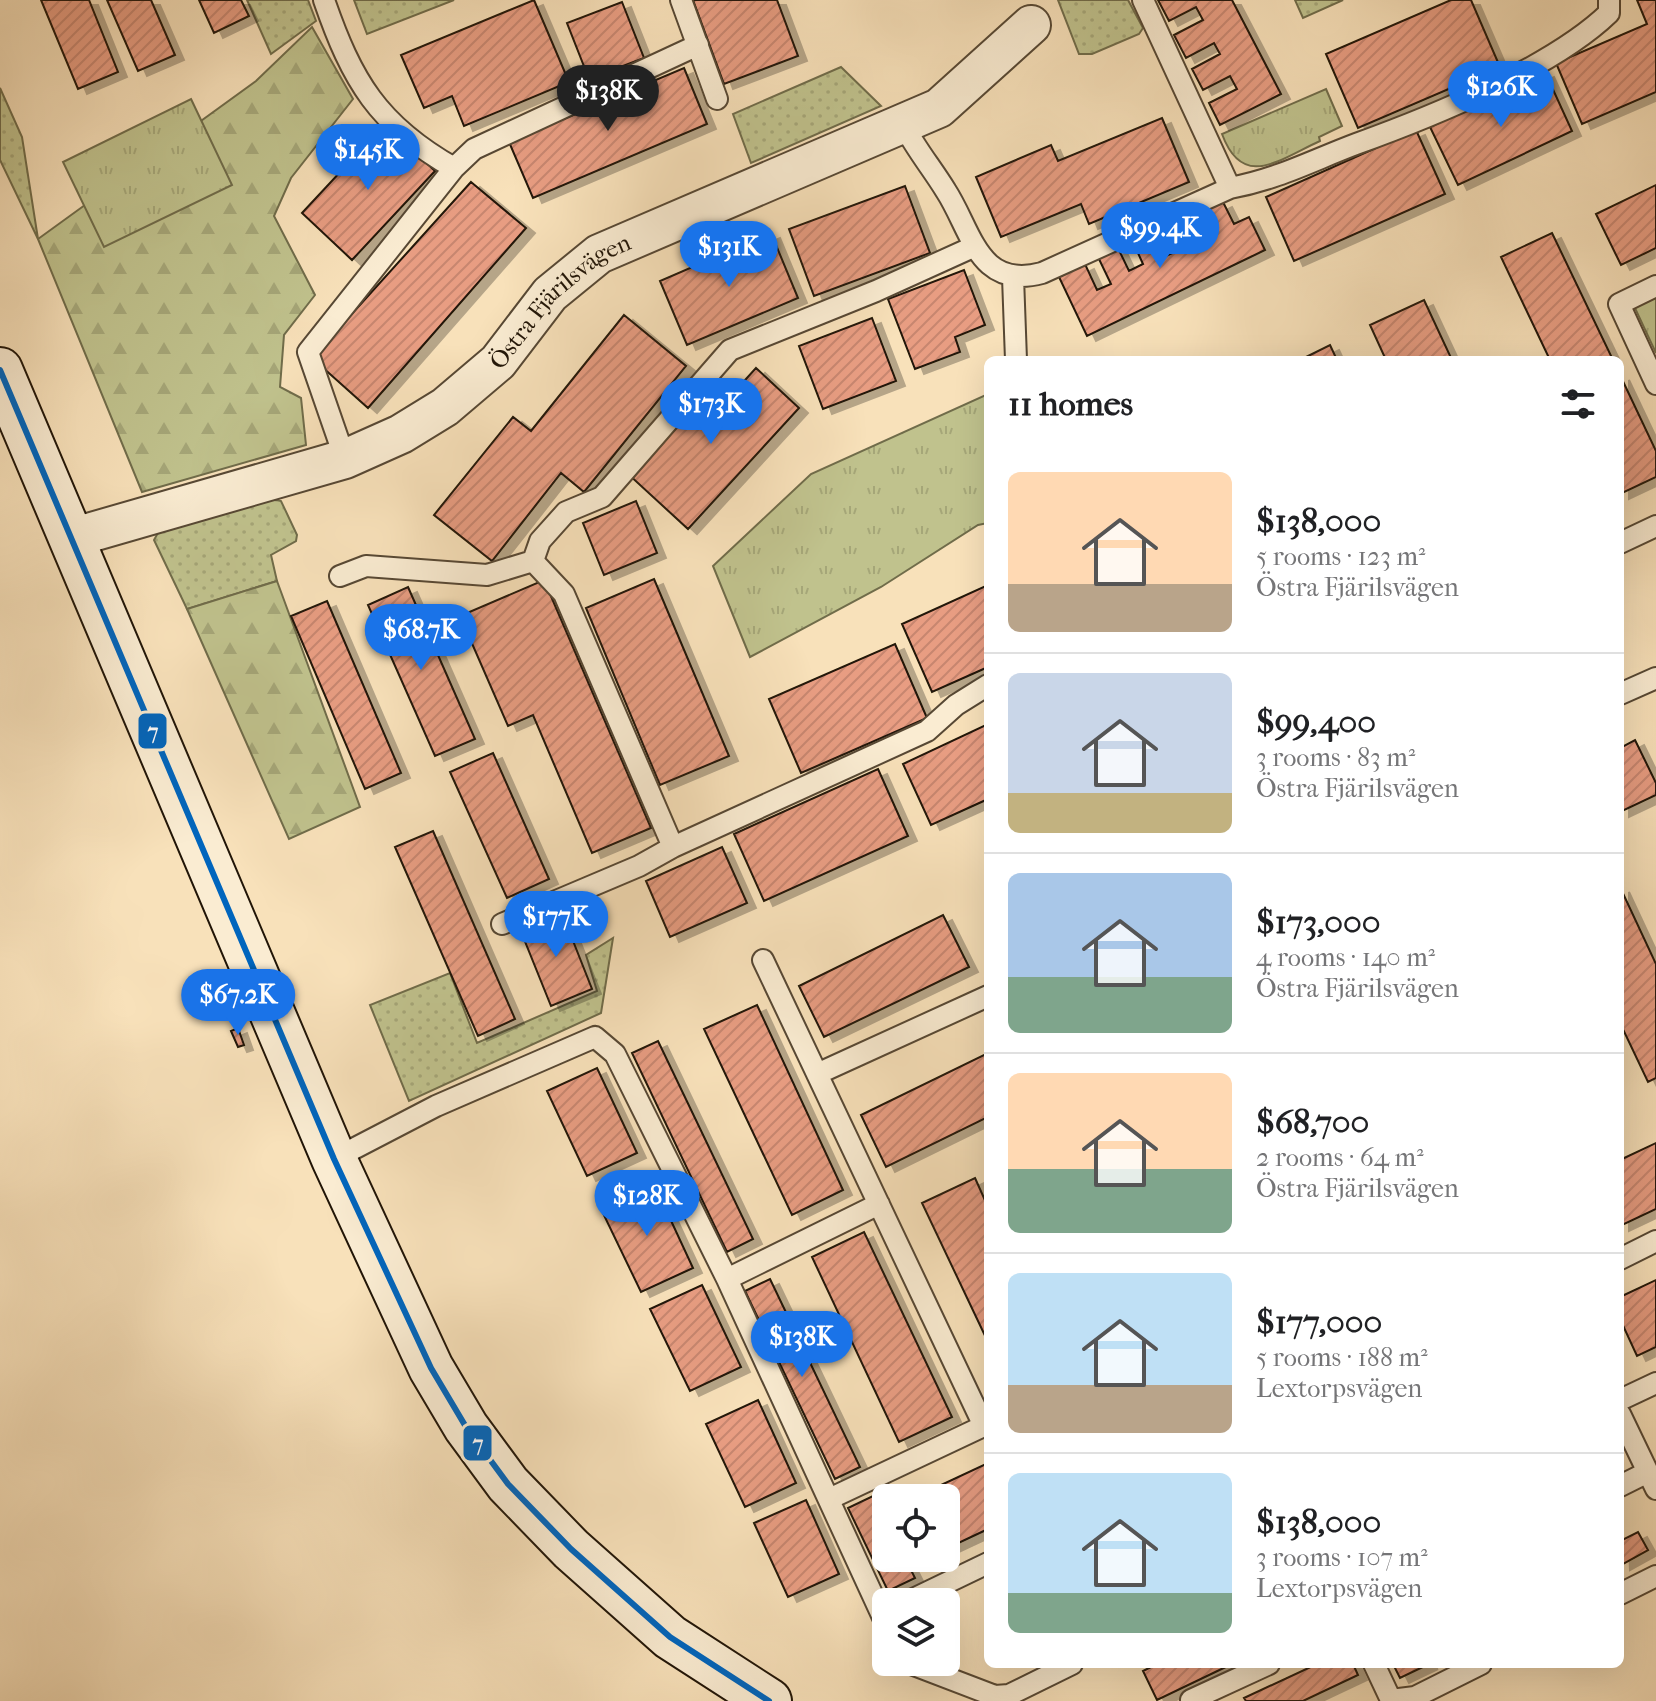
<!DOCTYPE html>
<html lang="en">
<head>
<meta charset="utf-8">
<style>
  :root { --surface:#fff; --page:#f6f6f6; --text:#202124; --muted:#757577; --line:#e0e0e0; --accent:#1a73e8 }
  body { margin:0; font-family:"IM FELL French Canon",serif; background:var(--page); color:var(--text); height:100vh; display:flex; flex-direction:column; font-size:30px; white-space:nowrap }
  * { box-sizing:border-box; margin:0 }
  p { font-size:26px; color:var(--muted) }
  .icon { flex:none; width:44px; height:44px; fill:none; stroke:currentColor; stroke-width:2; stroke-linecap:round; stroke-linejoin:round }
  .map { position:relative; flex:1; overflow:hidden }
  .details { position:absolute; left:984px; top:356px; width:640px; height:1312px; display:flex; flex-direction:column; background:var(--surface); border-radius:12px; box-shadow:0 8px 32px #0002 }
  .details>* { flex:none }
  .buttons { position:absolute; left:872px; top:1484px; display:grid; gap:16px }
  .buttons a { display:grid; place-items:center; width:88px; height:88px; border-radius:12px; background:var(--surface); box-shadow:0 8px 32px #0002; font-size:40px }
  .price { position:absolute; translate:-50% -68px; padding:0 18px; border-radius:28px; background:var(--accent); color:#fff; font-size:26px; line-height:52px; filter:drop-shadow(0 2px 4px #0008) }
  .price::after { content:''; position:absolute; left:50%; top:48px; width:24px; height:18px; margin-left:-12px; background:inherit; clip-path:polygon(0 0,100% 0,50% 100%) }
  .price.active { background:#222; color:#fff }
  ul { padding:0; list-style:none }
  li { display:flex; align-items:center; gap:24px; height:200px; padding:0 24px }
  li+li { border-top:2px solid var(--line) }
  li span { display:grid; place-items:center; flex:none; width:224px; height:160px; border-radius:12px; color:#555 }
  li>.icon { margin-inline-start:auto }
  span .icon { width:96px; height:96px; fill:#fffc; stroke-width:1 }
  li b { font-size:34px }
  h2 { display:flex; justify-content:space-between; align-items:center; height:96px; padding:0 24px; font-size:34px }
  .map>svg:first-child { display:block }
  .grass { fill:url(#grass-dots); stroke:#706c4a; stroke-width:2 }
  .forest { fill:url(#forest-firs); stroke:#706c4a; stroke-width:2 }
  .park { fill:url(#park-tufts); stroke:#706c4a; stroke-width:2 }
  .building { fill:url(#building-hatch); stroke:#211507; stroke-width:2; filter:url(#shadow) }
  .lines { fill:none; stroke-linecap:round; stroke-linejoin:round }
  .lane-casing { stroke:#574834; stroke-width:24 }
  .street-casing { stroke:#574834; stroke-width:42 }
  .secondary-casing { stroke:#211507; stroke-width:48 }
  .lane { stroke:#faecd2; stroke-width:20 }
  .street { stroke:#faecd2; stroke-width:38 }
  .secondary { stroke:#faecd2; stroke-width:44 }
  .bus-1-casing { stroke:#faecd2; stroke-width:12 }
  .bus-1 { stroke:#0065bd; stroke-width:6 }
  .labels { text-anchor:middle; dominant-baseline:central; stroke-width:6; stroke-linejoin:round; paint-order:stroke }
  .street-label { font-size:24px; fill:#211507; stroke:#faecd2 }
  .line-badge { stroke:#faecd2; stroke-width:3 }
  .badge-label { font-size:22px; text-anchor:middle; font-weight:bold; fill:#fff }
</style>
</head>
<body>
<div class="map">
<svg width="1656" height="1701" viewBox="0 0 1656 1701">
  <defs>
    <pattern id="grass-dots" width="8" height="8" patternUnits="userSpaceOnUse" patternTransform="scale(2)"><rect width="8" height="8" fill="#c0c28d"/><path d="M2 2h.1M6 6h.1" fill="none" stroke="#a5a678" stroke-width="1.8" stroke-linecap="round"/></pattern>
    <pattern id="forest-firs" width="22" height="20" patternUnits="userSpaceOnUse" patternTransform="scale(2)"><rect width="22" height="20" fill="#c0c28d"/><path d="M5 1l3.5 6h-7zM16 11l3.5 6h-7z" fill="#a5a678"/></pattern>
    <pattern id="park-tufts" width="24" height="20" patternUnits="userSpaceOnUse" patternTransform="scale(2)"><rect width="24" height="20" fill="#c0c28d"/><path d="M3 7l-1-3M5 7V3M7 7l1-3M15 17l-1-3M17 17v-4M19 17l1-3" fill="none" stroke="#a5a678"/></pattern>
    <pattern id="building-hatch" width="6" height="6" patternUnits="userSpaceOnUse" patternTransform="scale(2)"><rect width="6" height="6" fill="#e89d82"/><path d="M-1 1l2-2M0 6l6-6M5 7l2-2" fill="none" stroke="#c7866f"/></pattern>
    <filter id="shadow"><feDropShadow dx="9" dy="5" stdDeviation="0" flood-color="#0004"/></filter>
  </defs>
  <rect width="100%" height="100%" fill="#f8e1ba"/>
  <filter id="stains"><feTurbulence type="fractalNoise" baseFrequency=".0025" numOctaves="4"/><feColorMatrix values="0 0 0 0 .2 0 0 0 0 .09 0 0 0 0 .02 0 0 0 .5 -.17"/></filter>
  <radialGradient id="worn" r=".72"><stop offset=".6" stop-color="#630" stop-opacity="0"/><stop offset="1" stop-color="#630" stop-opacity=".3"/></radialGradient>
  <!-- grass -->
  <path class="grass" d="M247 0H308L316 21 271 54Z
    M354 0H454L367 34Z
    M1058 0H1128L1143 28 1139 34 1092 54H1079Z
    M1295 0H1343L1303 18Z
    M841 67 881 106 751 163 733 114Z
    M0 88 22 137 38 239 0 160Z
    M272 499 281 501 297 535 296 541 271 555 277 581 187 609 154 540 159 531Z
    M613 938 601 1013 409 1101 370 1005 450 973 477 1043 597 991 586 955Z"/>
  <!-- forest -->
  <path class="forest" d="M312 27 353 99 291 178 274 216 315 295 284 335 280 387 301 398 306 445 142 492 38 239 256 81Z
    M277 581 360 807 289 839 187 609Z"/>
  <!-- park -->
  <path class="park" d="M1326 89 1342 126 1319 137 1320 141C1280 159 1243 191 1222 134Z
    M191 99 232 185 104 247 63 162Z
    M1656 295V353L1634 306Z
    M988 394V523L978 525 881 587 750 657 713 566 811 474Z"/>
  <!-- building -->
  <path class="building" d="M41 0H89L118 72 78 89Z
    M107 0H151L175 55 138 71Z
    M199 0H241L249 16 214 33Z
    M534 0 569 82 464 126 452 96 424 108 401 55Z
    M693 0H777L798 56 724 84Z
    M1158 0H1232L1281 94 1220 125 1209 103 1237 89 1230 76 1203 90 1192 69 1220 54 1214 43 1186 58 1174 35 1203 20 1196 7 1169 21Z
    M1451 0H1471L1500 67 1358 128 1326 54Z
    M1637 0H1656V92L1582 124 1556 63 1647 24Z
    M622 2 644 58 589 79 567 23Z
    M684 68 707 124 533 198 509 142Z
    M1545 72 1572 131 1458 185 1430 127Z
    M1162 118 1189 182 1089 224 1081 204 1001 237 976 177 1051 145 1058 161Z
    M385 124 435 171 352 260 302 213Z
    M1416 130 1445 194 1294 261 1266 197Z
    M471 182 526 228 368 408 312 358Z
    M1656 185V248L1621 265 1596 214Z
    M905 186 930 253 814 296 789 229Z
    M1223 202 1234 224 1249 217 1265 250 1087 336 1059 277 1085 264 1097 290 1111 284 1098 257 1118 248 1129 271 1143 264 1133 242 1153 233 1164 257 1179 250 1168 227 1187 219 1199 243 1215 235 1203 212Z
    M771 233 798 298 687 345 660 281Z
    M1552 233 1613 360H1550L1501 257Z
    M964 270 985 325 955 337 960 352 915 369 888 299Z
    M1424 300 1452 360H1386L1370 325Z
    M624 315 686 366 584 492 561 473 492 561 434 515 513 417 531 431Z
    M872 318 896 381 823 409 799 346Z
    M1330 345 1337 360H1300Z
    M756 368 799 408 688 529 627 473 709 383 727 400Z
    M1620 375 1656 451V477L1620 494Z
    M636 501 657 553 604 575 583 523Z
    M654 579 729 756 660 785 586 608Z
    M544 580 651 828 592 853 533 715 508 726 460 616Z
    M988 585V667L932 692 902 624Z
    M408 587 475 739 435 756 368 605Z
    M327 601 401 773 365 789 291 616Z
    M895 644 927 718 801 773 769 699Z
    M988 724V799L931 825 903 764Z
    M1635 740 1656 783V795L1620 812V748Z
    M493 753 549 879 507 898 450 772Z
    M878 769 908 836 764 901 734 834Z
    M433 831 515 1019 478 1036 395 847Z
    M722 847 747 903 670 937 646 881Z
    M1620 887 1656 964V1078L1648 1082 1620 1023Z
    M562 913 592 989 551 1006 520 929Z
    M943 915 969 967 824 1037 799 986Z
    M757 1005 843 1190 792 1215 704 1029Z
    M238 1028 244 1045 238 1047 231 1031Z
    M658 1041 753 1239 727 1252 632 1053Z
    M988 1053V1117L886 1167 861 1115Z
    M597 1068 637 1153 587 1176 547 1091Z
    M1656 1143V1209L1620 1226V1160Z
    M975 1178 988 1207V1342L922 1203Z
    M654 1184 693 1268 641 1292 601 1209Z
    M864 1232 952 1417 899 1442 812 1257Z
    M770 1279 860 1467 835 1479 745 1291Z
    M1656 1280V1347L1637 1356 1620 1319V1297Z
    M702 1285 741 1367 690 1391 650 1309Z
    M758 1400 796 1483 745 1507 706 1424Z
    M988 1463V1529L950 1547 946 1539V1498H927L924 1493Z
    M875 1495 886 1518V1558H905L915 1578 888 1591 848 1508Z
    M806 1500 839 1574 788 1597 754 1523Z
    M1638 1532 1648 1550 1621 1565 1620 1541Z
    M1157 1664H1232L1157 1700 1143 1671Z
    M1317 1664H1353L1358 1675 1303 1701H1246L1244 1698Z
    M1393 1664H1429L1400 1678Z"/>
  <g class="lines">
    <!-- lane casing -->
    <g class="lane-casing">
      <path id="lane" d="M324 0C352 81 378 125 454 168
        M681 0 717 99
        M903 124C915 148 932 168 946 191 972 231 978 290 1042 273L1230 188 1143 0
        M1230 188C1278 179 1311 161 1356 144 1431 117 1552 68 1609 13V0
        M1013 277 1016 360
        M1656 286 1619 304 1656 384
        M345 459 308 352 454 168 474 149 698 45
        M1620 543 1656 526
        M340 576 366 566 487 575 533 561 540 541 566 512 602 497 730 350 876 291 973 247
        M1620 694 1656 678
        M673 847 927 731 956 705 988 685
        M502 924 639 866 673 847 564 594 533 561
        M763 960 984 1426
        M817 1074 988 996
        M334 1159 436 1106 595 1037 615 1054 727 1279 886 1624
        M1620 1259 1656 1241
        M727 1279 879 1204
        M1620 1400 1656 1383
        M1620 1414 1656 1489
        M1620 1486 1648 1472
        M829 1499 988 1424
        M1620 1594 1656 1576
        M907 1602 988 1563
        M906 1662 995 1696 1009 1695 1072 1664
        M1374 1664 1391 1700 1415 1697 1481 1664
        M1191 1700 1269 1664"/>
    </g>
    <!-- street casing -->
    <g class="street-casing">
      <g id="street">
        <path id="s1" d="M71 538 345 459 401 434 445 407 498 362 550 294 599 254 939 108 1031 25"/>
      </g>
    </g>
    <!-- secondary casing -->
    <g class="secondary-casing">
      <path id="secondary" d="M0 370 334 1159 431 1368 466 1427 508 1484 571 1549 670 1637 769 1701"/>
    </g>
    <!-- lane -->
    <use href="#lane" class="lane"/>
    <!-- street -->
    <use href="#street" class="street"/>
    <!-- secondary -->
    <use href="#secondary" class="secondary"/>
    <!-- bus-1 casing -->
    <g class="bus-1-casing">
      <path id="bus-1" d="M0 370 334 1159 431 1368 466 1427 508 1484 571 1549 670 1637 769 1701"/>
    </g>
    <!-- bus-1 -->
    <use href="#bus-1" class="bus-1"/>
  </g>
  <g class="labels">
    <!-- street labels -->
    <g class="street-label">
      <text stroke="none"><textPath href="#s1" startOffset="556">Östra Fjärilsvägen</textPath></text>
    </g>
  </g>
  <g class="line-badge">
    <rect x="137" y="712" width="31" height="38" rx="8" fill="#0065bd"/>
    <rect x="462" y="1424" width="31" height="38" rx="8" fill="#0065bd"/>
  </g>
  <g class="badge-label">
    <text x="153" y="739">7</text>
    <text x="478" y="1451">7</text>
  </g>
  <rect width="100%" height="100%" filter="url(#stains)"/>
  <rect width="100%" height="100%" fill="url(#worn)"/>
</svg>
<div class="buttons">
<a><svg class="icon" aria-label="locate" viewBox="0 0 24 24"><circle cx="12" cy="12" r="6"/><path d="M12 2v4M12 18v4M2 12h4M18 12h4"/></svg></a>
<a><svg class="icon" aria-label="layers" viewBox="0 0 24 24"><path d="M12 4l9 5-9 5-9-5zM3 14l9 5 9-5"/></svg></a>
</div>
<b class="price" style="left:1501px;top:129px">$126K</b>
<b class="price active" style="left:608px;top:133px">$138K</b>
<b class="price" style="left:368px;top:192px">$145K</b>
<b class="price" style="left:1160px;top:270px">$99.4K</b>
<b class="price" style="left:729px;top:289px">$131K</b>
<b class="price" style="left:711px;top:446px">$173K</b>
<b class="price" style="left:421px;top:672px">$68.7K</b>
<b class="price" style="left:556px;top:959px">$177K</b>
<b class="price" style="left:238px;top:1037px">$67.2K</b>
<b class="price" style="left:647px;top:1238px">$128K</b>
<b class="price" style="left:802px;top:1379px">$138K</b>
<section class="details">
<h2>11 homes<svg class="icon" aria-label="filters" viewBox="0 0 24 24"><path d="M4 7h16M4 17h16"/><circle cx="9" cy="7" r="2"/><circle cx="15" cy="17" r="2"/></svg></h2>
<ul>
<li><span style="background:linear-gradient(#ffd9b3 70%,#b9a48a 0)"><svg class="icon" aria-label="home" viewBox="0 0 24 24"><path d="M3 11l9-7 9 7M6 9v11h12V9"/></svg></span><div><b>$138,000</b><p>5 rooms · 123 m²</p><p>Östra Fjärilsvägen</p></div></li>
<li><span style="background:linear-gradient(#c9d6e8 75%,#c2b280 0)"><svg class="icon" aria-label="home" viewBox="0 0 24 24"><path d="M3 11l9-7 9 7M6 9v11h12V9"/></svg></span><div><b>$99,400</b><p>3 rooms · 83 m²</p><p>Östra Fjärilsvägen</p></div></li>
<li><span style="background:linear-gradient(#a9c7e8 65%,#7fa58c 0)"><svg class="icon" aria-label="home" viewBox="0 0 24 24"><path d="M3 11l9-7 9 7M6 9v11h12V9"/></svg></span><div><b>$173,000</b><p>4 rooms · 140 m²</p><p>Östra Fjärilsvägen</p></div></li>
<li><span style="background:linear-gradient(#ffd9b3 60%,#7fa58c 0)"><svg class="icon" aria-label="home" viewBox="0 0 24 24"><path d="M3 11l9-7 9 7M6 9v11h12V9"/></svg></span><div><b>$68,700</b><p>2 rooms · 64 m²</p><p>Östra Fjärilsvägen</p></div></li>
<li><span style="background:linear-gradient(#bfe0f5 70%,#b9a48a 0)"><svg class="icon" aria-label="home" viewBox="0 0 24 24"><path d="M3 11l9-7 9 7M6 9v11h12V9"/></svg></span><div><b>$177,000</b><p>5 rooms · 188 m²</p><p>Lextorpsvägen</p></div></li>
<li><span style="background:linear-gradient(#bfe0f5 75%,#7fa58c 0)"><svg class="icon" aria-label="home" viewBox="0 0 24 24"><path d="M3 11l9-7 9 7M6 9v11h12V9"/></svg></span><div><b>$138,000</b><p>3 rooms · 107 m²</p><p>Lextorpsvägen</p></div></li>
</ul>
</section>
</div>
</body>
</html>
